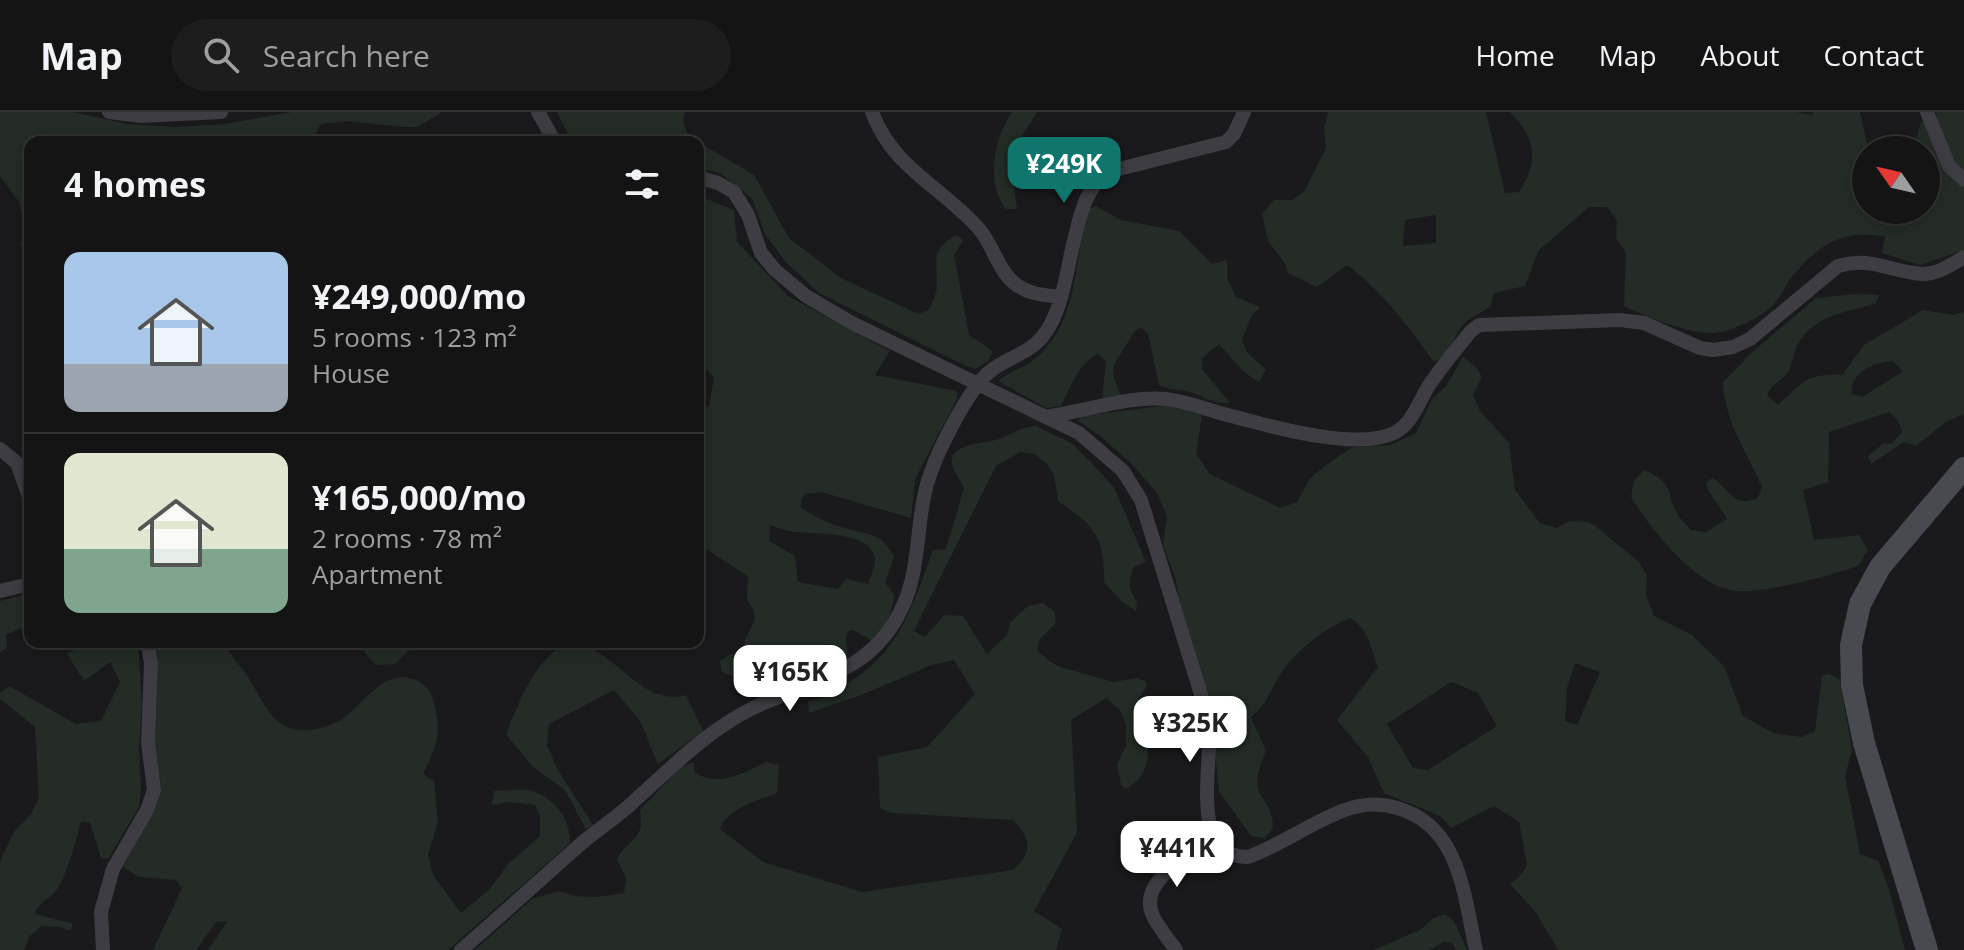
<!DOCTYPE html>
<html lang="en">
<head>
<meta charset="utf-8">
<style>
  :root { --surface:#141415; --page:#1d1d1e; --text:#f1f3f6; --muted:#9d9ea0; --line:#333334; --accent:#0f766e }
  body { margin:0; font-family:"Open Sans",sans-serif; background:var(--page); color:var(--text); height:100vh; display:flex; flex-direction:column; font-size:30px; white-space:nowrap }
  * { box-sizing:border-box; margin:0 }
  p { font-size:26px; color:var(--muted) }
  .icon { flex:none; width:44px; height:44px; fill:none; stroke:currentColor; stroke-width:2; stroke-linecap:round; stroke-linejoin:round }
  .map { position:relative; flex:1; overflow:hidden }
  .details { position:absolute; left:24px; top:24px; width:680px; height:512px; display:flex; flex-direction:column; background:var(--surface); border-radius:16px; box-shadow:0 4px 20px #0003,0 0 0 2px var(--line) }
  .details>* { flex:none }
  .needle { width:52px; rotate:304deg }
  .fabs { position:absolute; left:1852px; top:24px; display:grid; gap:16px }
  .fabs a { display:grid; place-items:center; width:88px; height:88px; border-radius:50%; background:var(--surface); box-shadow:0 4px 20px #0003,0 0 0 2px var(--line); font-size:40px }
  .price { position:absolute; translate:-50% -68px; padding:0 18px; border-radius:16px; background:#fff; color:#222; font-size:26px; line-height:52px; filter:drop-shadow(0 2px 4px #0008) }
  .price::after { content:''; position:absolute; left:50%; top:48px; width:24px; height:18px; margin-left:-12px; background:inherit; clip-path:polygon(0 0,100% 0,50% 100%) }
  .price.current { background:var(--accent); color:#fff }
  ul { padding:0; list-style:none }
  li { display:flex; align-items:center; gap:24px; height:200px; padding:0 40px }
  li+li { border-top:2px solid var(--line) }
  li span { display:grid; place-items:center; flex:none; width:224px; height:160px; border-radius:16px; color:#555 }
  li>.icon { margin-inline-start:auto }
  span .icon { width:96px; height:96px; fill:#fffc; stroke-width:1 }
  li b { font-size:34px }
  h2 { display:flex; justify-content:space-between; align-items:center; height:96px; padding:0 40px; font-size:34px }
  header { display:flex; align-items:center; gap:48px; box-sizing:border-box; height:112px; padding:0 40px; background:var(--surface); border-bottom:2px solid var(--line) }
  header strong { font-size:38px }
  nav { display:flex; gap:44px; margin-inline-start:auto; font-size:28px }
  .search { width:560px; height:72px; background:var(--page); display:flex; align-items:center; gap:20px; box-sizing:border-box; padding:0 28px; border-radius:44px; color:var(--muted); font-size:30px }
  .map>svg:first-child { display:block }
  .green { fill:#232c26; fill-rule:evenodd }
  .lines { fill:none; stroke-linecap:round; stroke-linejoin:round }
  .street { stroke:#3d3d43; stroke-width:14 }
  .secondary { stroke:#494951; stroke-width:22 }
</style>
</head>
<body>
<header>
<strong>Map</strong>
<div class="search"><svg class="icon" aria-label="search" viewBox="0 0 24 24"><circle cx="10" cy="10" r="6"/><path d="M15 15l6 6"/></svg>Search here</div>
<nav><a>Home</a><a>Map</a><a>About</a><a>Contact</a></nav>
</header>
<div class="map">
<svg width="1964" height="838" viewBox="0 0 1964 838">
  <rect width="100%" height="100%" fill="#1a1a1c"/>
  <!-- green -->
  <path class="green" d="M0 0H72L128 12 178 15 225 12 292 0H442L418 15H401L349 9 321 12 310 30H30V138L20 133 28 123 19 90 0 64Z
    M557 0H685L683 8 688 24 754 63 789 126 841 166 918 202 929 198C932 191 937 181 937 173 937 148 930 138 956 123L963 128 954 143 969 223 993 239 988 249 976 257 964 253 819 181 786 150 765 122 752 86 721 62 698 55V30H572Z
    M1012 0H1037L1024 21 1009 37 1017 97H1006C985 70 994 27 1012 0Z
    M1328 0H1486L1505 81 1519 80C1539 50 1536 26 1510 0H1796L1812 3 1814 0H1860L1868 35 1873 38H1866V98H1926V38H1913L1921 10 1937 4 1936 0H1964V138L1920 153 1882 141 1885 125C1844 117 1821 131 1794 162 1786 171 1782 184 1773 193 1762 205 1729 221 1713 221 1688 222 1647 205 1624 194L1626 141 1616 126 1617 108 1607 95H1589L1538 139 1525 174 1494 181 1490 195C1481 201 1468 206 1462 214 1452 227 1450 243 1434 250 1409 215 1382 179 1347 153L1317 175 1288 161 1285 151 1268 129 1262 102 1274 88H1292L1304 80 1326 36 1324 17ZM1436 103V131L1403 134 1405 108Z
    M698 86 707 87 734 98 737 130 788 184 890 239 875 263 957 279V287L915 367 911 406 821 380 805 382 801 388V396C815 405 832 413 848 417 871 423 881 421 894 445L885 470 894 483C893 500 884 518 871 528L853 518 848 519 846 526 848 546C807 564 765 580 722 560L720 549 729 543 743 541 745 528 755 508 754 499 747 487 748 464 698 432V302L709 293 714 266 698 247ZM770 413C778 416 787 419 795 420 814 422 872 419 875 447 876 454 870 465 868 472L846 467 838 477 798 470 795 444 769 429Z
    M1096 94 1121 108 1179 119 1212 152 1227 148V166L1236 185 1260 195 1252 203 1242 227 1246 239 1266 258 1259 270 1244 260 1219 232 1202 246V257L1230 291C1213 293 1201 282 1185 279 1176 277 1168 278 1159 273L1148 222 1141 215C1132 220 1130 227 1125 235 1110 260 1110 256 1121 284L1102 287 1106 249 1098 242C1079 250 1070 277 1061 294L1046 296 998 269C1009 259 1024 256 1035 247 1079 210 1074 149 1087 98Z
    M1856 182 1879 183 1876 191C1846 201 1817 202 1799 230 1793 239 1793 252 1788 260 1781 270 1773 270 1767 283L1778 293C1803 270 1807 261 1842 263L1864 233 1923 198 1953 203 1964 200V302L1946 310 1916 334 1904 330 1871 352 1868 344 1884 331 1891 332 1902 320 1898 309 1889 300 1829 320 1828 370 1803 378 1814 428 1859 423 1868 438 1858 454C1831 463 1755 485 1729 478 1692 469 1650 416 1631 385L1634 369 1644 358C1675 371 1665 380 1678 403 1681 408 1687 413 1691 418L1706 420 1727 407 1707 376 1706 370 1713 366C1731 377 1732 397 1758 386L1762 375C1747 342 1724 307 1723 270L1751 241 1816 186ZM1892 249 1899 254 1902 260 1862 285 1852 282C1850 260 1873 251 1892 249Z
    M1463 245 1477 256 1482 265 1473 283 1480 299 1509 331 1515 378 1540 411 1556 416 1571 409 1588 410 1598 416 1639 450 1647 464 1646 483 1654 504 1692 523 1724 554 1743 604 1773 621 1802 625 1815 619 1822 564 1829 562 1840 568 1852 638 1845 664 1860 742 1878 749 1888 774 1905 838H1558L1537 802 1510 772 1520 764 1527 753 1519 710 1494 694 1451 716 1440 704 1384 681 1368 645 1337 608 1378 555C1370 535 1369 517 1350 506 1325 516 1295 539 1280 563 1268 582 1269 589 1251 605L1266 639C1243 690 1273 680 1273 717L1264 726 1251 724 1219 679 1211 600 1180 497 1176 468 1163 433 1167 404 1157 381 1131 351 1099 323 1078 309 1081 304 1169 293 1202 303 1196 342 1210 362 1280 396 1297 390 1311 365 1340 343 1354 335 1390 333 1416 321 1432 287 1446 274ZM1575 551 1600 560 1577 613 1565 609 1567 576ZM1451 570 1478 581 1497 614 1428 658 1413 656 1387 612Z
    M1036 314 1073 332 1114 375 1146 450 1134 455C1128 469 1128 477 1137 490L1136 499 1121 489 1104 470C1105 425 1094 413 1058 389L1054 363 1046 351 1034 342 1020 340 996 354 914 519 925 525 944 503 963 504 987 542 1007 523 1010 510 1028 494 1043 491 1055 500V512L1040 527 1037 538 1049 549 1061 555 1113 570 1137 566 1145 569 1147 574 1139 586C1145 620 1161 657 1126 677L1121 673 1117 652 1126 633V613L1120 598 1106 586 1071 608 1077 721 1034 799 1062 817 1056 838H475L532 787 560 779 574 784 597 785 624 781 626 767 617 747C630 723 645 730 640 698L681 655 694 650V659C715 677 745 661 766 650L779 653 777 681C757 689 728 696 720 717L763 750 862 780 1013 758C1033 740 1031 727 1013 708L891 701 880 696 878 645 927 635 975 582 954 548 932 553 861 583 809 601 808 590C892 558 905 516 933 438L946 437 964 376C961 369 953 359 952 352 949 330 986 332 999 327 1013 322 1020 315 1036 314Z
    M30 481V512L6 523 7 536 0 540V489Z
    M90 530H138L142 591 139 636 141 678 139 695 108 747 101 746 90 711 81 709C77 726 66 765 57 778 49 788 40 788 35 801 47 807 60 807 73 812L70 819 60 815 42 814 30 824 24 838H0V749L14 720 31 702 39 686 35 615 0 587V581L9 574 76 612 101 609 120 570 110 550 84 569 67 542Z
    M157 530H224C230 543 240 553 248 565 262 586 271 617 301 618 314 619 332 614 342 607 365 591 385 553 418 569 425 573 431 579 433 587 442 621 438 631 423 662L434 669 438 710 428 743 433 763 461 801 490 777 508 752 540 724V704L535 693 510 690 492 693 494 679C505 679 517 677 528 678 553 683 571 707 570 731L448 838H208L227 810 217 809 196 838H153L182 776 176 768 139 765 123 755 153 701 161 672 154 644 158 567Z
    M364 530H417L395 552 376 553 365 541Z
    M563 533C574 533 585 533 594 538 623 553 649 594 686 583L703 619 658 652 640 609 614 578 549 612 547 633 558 658 593 713 586 717 565 678 533 655 506 622C520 588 532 553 563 533Z
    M1445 802 1454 809 1467 838H1456L1452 831 1445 829 1429 838H1374L1420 818 1434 806Z"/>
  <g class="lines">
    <!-- street -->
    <path class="street" d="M109 0 141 4 221 0
      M538 0 555 30
      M872 0C893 57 943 75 980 118 993 134 998 157 1013 170 1026 182 1043 183 1060 185
      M1927 0 1949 54 1964 68
      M698 65 718 71 734 80 748 103 761 141 775 158 806 184 852 211 1079 321 1123 359 1141 388 1200 579C1205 595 1209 611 1209 628 1210 664 1192 745 1248 745 1281 733 1309 712 1342 699 1360 692 1378 690 1397 696 1460 713 1464 784 1476 838
      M1045 305C1082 300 1132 283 1166 287 1185 289 1202 296 1220 301 1262 312 1354 340 1394 321 1413 312 1419 288 1430 272 1442 254 1457 236 1471 219L1479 213 1620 208 1644 211 1700 236 1713 238 1733 235 1750 227 1838 154C1871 144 1890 160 1922 162 1938 162 1951 153 1964 145
      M0 337 17 351 30 388
      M0 479 30 472
      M103 838 101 800 113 757 147 698 154 678 148 631 151 552 148 530
      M461 838C502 803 542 766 583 730 599 717 615 706 630 693 669 658 706 619 753 596 810 569 869 562 900 500 923 456 914 405 931 360 940 334 968 279 988 261 1005 246 1029 242 1043 224 1062 200 1066 162 1073 133 1080 104 1085 70 1115 58L1226 30 1234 22 1244 0
      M1176 838C1169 828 1160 817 1154 806 1134 768 1192 744 1215 728"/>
    <!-- secondary -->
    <path class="secondary" d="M1927 838 1864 631 1852 573 1851 533 1860 492 1880 455 1964 356"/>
  </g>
</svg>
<div class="fabs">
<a><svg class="needle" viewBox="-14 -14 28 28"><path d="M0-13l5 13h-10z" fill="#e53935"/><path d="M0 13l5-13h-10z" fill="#9d9ea0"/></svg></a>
</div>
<b class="price current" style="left:1064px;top:93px">¥249K</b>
<b class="price" style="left:790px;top:601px">¥165K</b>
<b class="price" style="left:1190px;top:652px">¥325K</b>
<b class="price" style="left:1177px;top:777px">¥441K</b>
<section class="details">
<h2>4 homes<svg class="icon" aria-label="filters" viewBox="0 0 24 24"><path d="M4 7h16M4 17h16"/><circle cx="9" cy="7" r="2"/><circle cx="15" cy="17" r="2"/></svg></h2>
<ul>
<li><span style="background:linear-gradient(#a9c7e8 70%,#9aa5b1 0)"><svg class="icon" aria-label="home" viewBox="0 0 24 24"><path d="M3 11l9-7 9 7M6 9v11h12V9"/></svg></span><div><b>¥249,000/mo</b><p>5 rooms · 123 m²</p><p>House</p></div></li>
<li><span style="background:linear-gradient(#dfe7d0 60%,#7fa58c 0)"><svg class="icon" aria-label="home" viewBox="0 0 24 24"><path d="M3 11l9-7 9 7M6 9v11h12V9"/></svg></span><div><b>¥165,000/mo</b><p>2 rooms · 78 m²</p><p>Apartment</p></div></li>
</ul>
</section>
</div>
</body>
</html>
